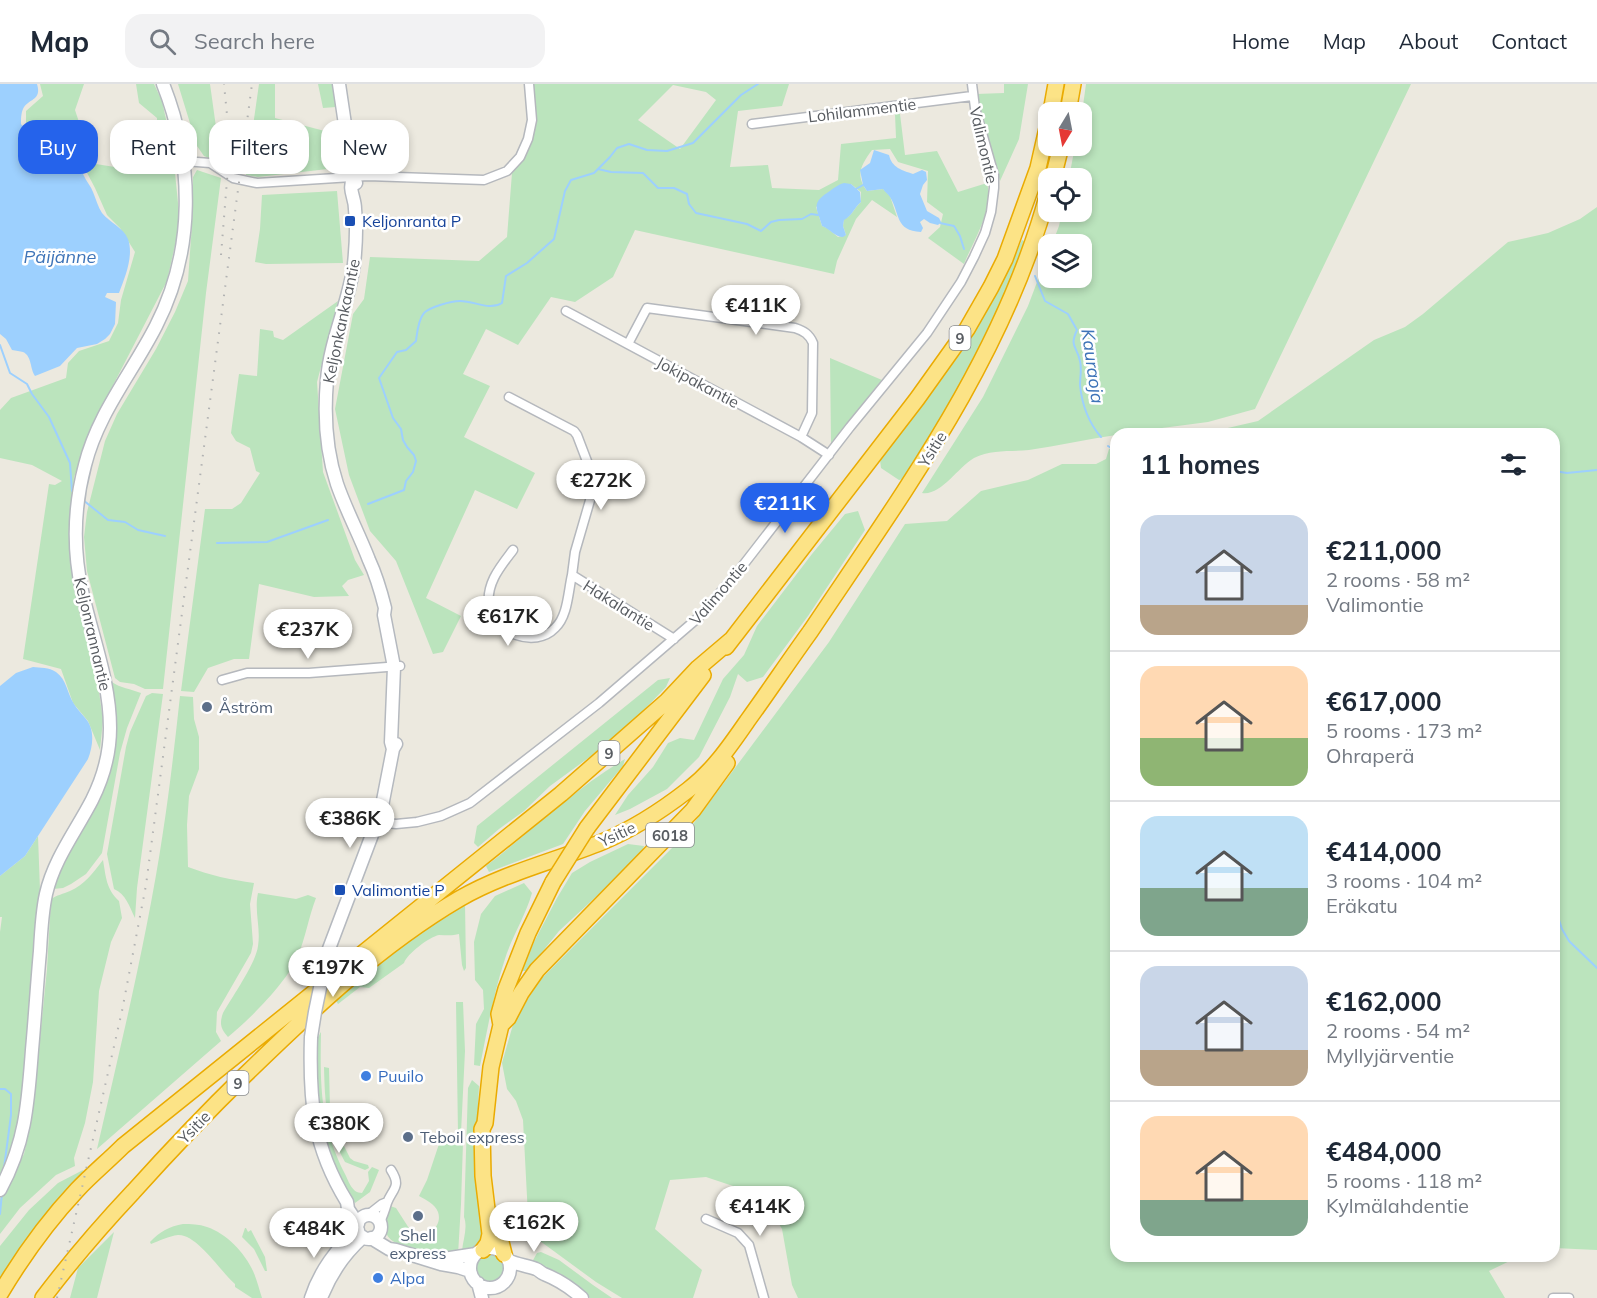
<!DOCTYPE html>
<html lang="en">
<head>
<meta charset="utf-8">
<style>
  :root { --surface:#fff; --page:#f2f2f3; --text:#1f2937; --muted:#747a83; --line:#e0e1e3; --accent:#2563eb }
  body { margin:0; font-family:Mulish,sans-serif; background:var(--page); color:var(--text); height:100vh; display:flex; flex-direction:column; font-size:22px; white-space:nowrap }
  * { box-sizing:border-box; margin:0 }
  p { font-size:20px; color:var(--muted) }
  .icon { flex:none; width:33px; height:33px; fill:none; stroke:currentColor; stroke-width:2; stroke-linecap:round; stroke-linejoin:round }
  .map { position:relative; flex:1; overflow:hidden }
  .sheet { position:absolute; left:1110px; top:344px; width:450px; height:834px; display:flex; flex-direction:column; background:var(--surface); border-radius:18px; box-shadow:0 3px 9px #0003 }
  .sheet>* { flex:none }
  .banner { position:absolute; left:18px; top:36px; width:570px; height:54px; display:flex; gap:12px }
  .needle { width:39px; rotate:190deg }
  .controls { position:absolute; left:1038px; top:18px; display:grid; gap:12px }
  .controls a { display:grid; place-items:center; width:54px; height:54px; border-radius:12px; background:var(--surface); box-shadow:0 3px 9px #0003; font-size:30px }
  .price { position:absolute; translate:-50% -51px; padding:0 14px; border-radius:21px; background:#fff; color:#222; font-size:20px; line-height:39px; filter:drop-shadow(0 2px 3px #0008) }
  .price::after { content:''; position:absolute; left:50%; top:36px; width:18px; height:14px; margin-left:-9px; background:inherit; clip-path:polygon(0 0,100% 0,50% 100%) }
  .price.on { background:var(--accent); color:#fff }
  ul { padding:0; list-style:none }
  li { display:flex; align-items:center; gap:18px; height:150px; padding:0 30px }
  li+li { border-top:2px solid var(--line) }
  li span { display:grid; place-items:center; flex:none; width:168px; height:120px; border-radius:18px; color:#555 }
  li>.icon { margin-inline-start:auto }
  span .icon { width:72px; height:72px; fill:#fffc; stroke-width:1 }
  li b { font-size:26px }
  h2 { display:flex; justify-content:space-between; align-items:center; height:72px; padding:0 30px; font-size:26px }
  .chip { padding:0 21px; border-radius:18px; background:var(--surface); box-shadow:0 3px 9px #0003; font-size:21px; line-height:54px }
  .chip.on { background:var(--accent); color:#fff }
  header { display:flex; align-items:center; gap:36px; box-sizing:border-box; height:84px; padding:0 30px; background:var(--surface); border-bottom:2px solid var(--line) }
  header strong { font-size:28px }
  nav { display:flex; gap:33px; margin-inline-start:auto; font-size:21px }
  .search { width:420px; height:54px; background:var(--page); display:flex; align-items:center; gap:15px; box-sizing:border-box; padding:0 21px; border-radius:18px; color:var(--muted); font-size:22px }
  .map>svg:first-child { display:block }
  .green { fill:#bbe4bd; fill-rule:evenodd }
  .water { fill:#9dd0fe }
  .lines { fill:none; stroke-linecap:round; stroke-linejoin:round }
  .stream { stroke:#9dd0fe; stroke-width:2 }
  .street-casing { stroke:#b5b8bd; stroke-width:11 }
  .secondary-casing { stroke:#b5b9bf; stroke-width:15 }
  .highway-casing { stroke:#eaab02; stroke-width:18 }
  .street { stroke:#fff; stroke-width:8 }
  .secondary { stroke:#fff; stroke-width:12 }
  .highway { stroke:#fce386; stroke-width:15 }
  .rail { stroke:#b1b2b2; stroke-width:2; stroke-dasharray:1.5 8; stroke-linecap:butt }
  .secondary-bridge-casing { stroke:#b5b9bf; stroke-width:15; stroke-linecap:butt }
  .highway-bridge-casing { stroke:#eaab02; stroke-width:18; stroke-linecap:butt }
  .secondary-bridge { stroke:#fff; stroke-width:12 }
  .highway-bridge { stroke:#fce386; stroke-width:15 }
  .transit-dot { fill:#1a4fb4; stroke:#fff; stroke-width:2 }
  .service-dot { fill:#5c6f8a; stroke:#fff; stroke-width:2 }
  .shop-dot { fill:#3f7fe0; stroke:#fff; stroke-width:2 }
  .labels { text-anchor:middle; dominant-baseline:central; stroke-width:5; stroke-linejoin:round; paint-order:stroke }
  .shield { fill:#fff; stroke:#8a8d90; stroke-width:1.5 }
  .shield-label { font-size:15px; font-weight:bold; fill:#585c61 }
  .street-label { font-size:16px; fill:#585c61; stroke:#fff }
  .transit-label { font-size:16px; fill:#164399; stroke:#fff; text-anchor:start }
  .service-label { font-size:16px; fill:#4e5e75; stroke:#fff; text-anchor:start }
  .shop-label { font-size:16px; fill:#366cbe; stroke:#fff; text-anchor:start }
  .water-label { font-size:18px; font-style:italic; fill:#3e74b8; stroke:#fff }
</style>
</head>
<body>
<header>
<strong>Map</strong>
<div class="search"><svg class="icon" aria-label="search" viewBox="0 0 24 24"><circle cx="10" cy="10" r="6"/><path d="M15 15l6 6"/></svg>Search here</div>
<nav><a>Home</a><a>Map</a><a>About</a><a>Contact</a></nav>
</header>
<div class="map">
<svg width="1597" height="1214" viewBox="0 0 1597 1214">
  <rect width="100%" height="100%" fill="#ece9df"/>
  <!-- green -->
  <path class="green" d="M40 0H84L75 26 87 62 96 80 127 85 136 75 144 76 157 63V34L139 19 136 0H154L162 17 169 49 174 79 180 139 167 197 95 336 74 393 70 455 74 496 98 601 103 636 100 666 88 637 73 619 61 585 23 575 49 400 55 401 62 397 32 381 0 374V326L11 314 66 294 68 279 79 267 109 257 118 239 121 216 135 168 120 144 107 131 95 104 74 64 52 51H41L26 43V27L43 12Z
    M178 0H210L221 79 204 72 197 62Z
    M259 0H275V34L340 51 345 83 258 93 246 91Z
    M318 0H332L336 23 323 24Z
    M532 0H789L782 22 738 27 730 83 768 81 772 104 819 106 838 96 841 60 896 54 895 30H900L905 71 937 67 958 108 987 99C994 126 974 155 964 180L928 154 940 143 943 130 927 118 928 87 898 78 890 65 872 66C861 81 855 91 867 107L883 105 890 112 897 133 872 116 856 135 837 177 834 190 635 146 613 193 575 218 551 213 518 261 486 245 463 290 490 302 464 353 535 389 517 425 475 406 426 514 461 532 443 568 433 570 396 477 370 447 349 391 335 325 353 230 364 215 370 173 479 177 507 153 512 89 524 75 532 56 536 36ZM673 1 706 8 716 16 680 65 638 36ZM851 100 861 108V118C854 124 852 132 844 135L843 142 846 151 838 153 827 144 822 142 816 123Z
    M1004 0H1028L1019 55 1000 97 976 10 1004 9Z
    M1086 0H1411L1255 325 1208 338 1116 350V351C1087 355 1058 362 1029 366 1010 368 991 365 974 374 957 384 941 412 922 409L983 313 1028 222 1048 169V194H1082V160H1052L1059 142 1062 128H1082V94H1069L1075 62H1082V29Z
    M197 86 221 94 206 209 163 605H145L134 600 120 598 115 594 87 487 84 453 87 428 105 357 117 330 156 265 175 228 188 197 192 140 193 93Z
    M337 107 343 179 266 180 255 178 260 145 262 111Z
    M1597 123V1166L1554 1164V350L1206 349 1258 337 1374 256 1405 243 1423 230 1508 158 1548 149 1580 135Z
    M1022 156 1026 158 994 237 962 300 904 395 899 396 881 384 880 376 963 266 990 222Z
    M338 217 317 298 323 388 355 476 364 491 348 496 342 502 349 512 314 513 259 500 249 575H234L208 584 194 608 181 607 205 425H232L241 419 260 389 256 387 250 364 236 357 231 349 239 290 257 292 260 245 273 247 274 253 283 256Z
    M830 274 882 296 831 360Z
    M1116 364V1172H1520L1489 1187 1505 1214H798L792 1201 782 1145 769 1123 733 1102 706 1093 670 1096 655 1145 702 1186 693 1214H622L596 1198 540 1157 528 1132 523 1036 516 1017 507 1005 502 979 514 937 540 896 685 751 829 558 905 440 947 437 981 407 1028 396 1062 380H1096L1106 375 1109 365Z
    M858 427 865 446 808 532 763 593 747 598 738 590 730 613 699 673 667 705 630 725 615 731 628 711 653 683 668 659 680 654 694 656 723 595 744 571 757 542 812 470 845 430Z
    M670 594 666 603 636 634 591 672 550 702 524 727 499 745 478 763 474 759 477 742 658 596Z
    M112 598C120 604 131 605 141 609L127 644 120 669 102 769 86 790 71 800 63 804 53 805 57 788 70 762 98 719 112 678 115 639Z
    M152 609 163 610 137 804 135 834C129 822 126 810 114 805L107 770 126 663 130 648 146 612Z
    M180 612 193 613 194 635 199 653V685L189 712 187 741 188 783C209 791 231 796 254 799L250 820 253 860 251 869 217 928 216 948 221 957 97 1065C121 960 147 855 163 748 170 703 175 657 180 612Z
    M625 675 623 682 585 727 563 760 489 788 486 782C532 747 575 704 625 675Z
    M38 752 40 806 20 1026 8 1079 0 1092V848L2 833H0V792L25 772Z
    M628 760 644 762 641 771 559 847 527 887H522L534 858 557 814 572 789 590 778Z
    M103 776C106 793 106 805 119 817L122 834 111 858 99 907 93 998 85 1039 74 1074 75 1082 56 1091 20 1124 0 1150V1115L24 1070 32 1034 47 885 51 815C57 811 63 810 70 807 84 801 93 789 103 776Z
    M524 799 532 809C525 833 511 854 504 878 493 912 487 947 480 982L474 981 476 940 484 925 483 906 475 896 474 858 481 830 495 812Z
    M258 809 296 815 308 811 316 814C309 832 305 855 298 872 287 898 250 935 228 953 221 945 219 940 223 929 232 913 256 879 258 862 261 844 254 827 258 809Z
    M465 819 466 884 464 887 462 881 459 850C452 852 446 851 439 851 429 853 407 870 404 879L369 904 360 903 338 920 335 915 411 853Z
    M456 918H463L465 967 461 1049H458Z
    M321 948C320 1001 320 1042 345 1090 349 1098 352 1109 362 1109L369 1097 368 1088 372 1083 379 1086 370 1108 355 1119C327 1073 317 1034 317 981 317 970 315 957 321 948Z
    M324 983 329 984 330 1025 335 1044 350 1074 354 1077 368 1081 369 1084 365 1086 345 1078C326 1043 325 1021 324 983Z
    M472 996 479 1002 477 1045 486 1151C480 1163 475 1166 462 1167 463 1155 468 1144 464 1133L468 1004Z
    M463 1058 461 1120 458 1171C450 1171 441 1172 433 1172 426 1171 417 1167 410 1165 385 1157 379 1147 390 1122L396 1124 414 1152C427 1154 443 1143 438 1128 435 1120 426 1116 419 1112L427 1096 439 1060H453Z
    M83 1086 80 1096 0 1199V1162L29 1126 58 1099Z
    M183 1140C191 1140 199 1140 207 1143 226 1149 245 1169 253 1187 257 1196 259 1205 262 1214H252L235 1203V1200C221 1188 197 1150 178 1151 169 1152 159 1157 151 1160L150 1158C159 1148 170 1142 183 1140Z
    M245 1144H246L248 1148 251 1146 265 1173 267 1187H265L254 1165 242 1153Z
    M114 1148 97 1214H70L78 1184Z
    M541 1168 559 1176 593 1201 612 1214H590L569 1195 532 1178 537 1169Z
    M476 1183a14 14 0 1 1 28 0a14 14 0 1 1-28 0Z"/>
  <!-- water -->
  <path class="water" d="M0 0H37C42 17 29 14 23 25 21 29 21 36 21 40L29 51 35 56C43 56 50 53 58 55 74 61 77 78 84 92 86 97 91 102 93 108 96 115 98 123 102 129 110 139 123 143 128 155 134 172 125 193 119 209H107L105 213 116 218 115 240 110 250 105 255 97 260 77 264 60 282 35 292C30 285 32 272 23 268 20 267 16 267 12 266L6 255 0 250Z
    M874 66 889 71C892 84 902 86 913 90L922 86 926 88 927 96 923 101 920 110 927 127 939 134 941 138 938 141 930 139 924 135 920 138 923 144 921 148C895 147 900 129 890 113 890 112 883 106 883 105L867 107 863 101 860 86 870 79Z
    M844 99 851 100 860 108 861 118C854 124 852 132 844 136L843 142 846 151 843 153C835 153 830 145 822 142 818 126 810 120 827 109 833 105 837 101 844 99Z
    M33 583C40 584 49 583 56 588 67 596 67 609 74 620 77 625 82 630 86 635 95 646 93 662 88 675L25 772 0 792V602L16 589Z"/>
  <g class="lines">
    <!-- stream -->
    <path class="stream" d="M598 85 611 88 643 89 658 104H674L687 110 689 120 696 129 747 140 761 147 771 138 779 136 802 135 811 130 818 131
      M856 105 863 101
      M940 139 954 142 960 152 964 165
      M1035 192 1045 217 1068 230 1077 246C1069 263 1077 262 1080 277 1082 284 1080 293 1080 301 1082 321 1088 338 1101 353
      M0 261 10 289 27 300 32 310 49 333 70 379 72 407
      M1338 350H1341
      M1108 362 1116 367
      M1554 387 1567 389 1597 386
      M83 416 108 436 125 438 138 446 165 452
      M368 420 404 406 406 397 413 388 416 377 414 371 407 363 403 356 401 345 393 334 379 294 397 268 406 266 416 257C417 249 418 236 424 229 430 223 451 217 460 217 475 217 489 227 502 219L506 192 527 179 554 155 565 107 571 96 594 89 610 73 617 64 629 60 647 66 667 67 693 59 741 11 758 0
      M217 459 267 458 328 436
      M1554 821 1562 845 1569 857 1597 884
      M0 1005H5L11 1010V1031L4 1084
      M0 1130 2 1109"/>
    <!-- street casing -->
    <g class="street-casing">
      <path id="street" d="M752 40 972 12
        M184 77 210 79 233 94 257 99 368 92 484 96 507 87 520 73 528 55 532 36 529 0
        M566 227 801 353 829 371
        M628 260 647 224 795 244C804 247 809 250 813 259L812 329 801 353
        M509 313 574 347 577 351 593 393V406L575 468 572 491 674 555
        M513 466C501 482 486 499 489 521 493 549 535 565 555 544 568 532 568 508 572 491
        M222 596 247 589H309L400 582
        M378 738 396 740 417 738 441 732 470 719 599 619 699 533 737 489 850 343 927 249 961 198 974 173 985 149 991 128 994 104V91L975 24 972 0
        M368 1131 382 1120 387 1118
        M706 1135 738 1149 749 1161 764 1214
        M380 1138C383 1132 385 1126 387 1119 392 1105 402 1103 391 1086
        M1553 1214H1569"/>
    </g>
    <!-- secondary casing -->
    <g class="secondary-casing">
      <path id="secondary" d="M339 0 353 94 356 99
        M353 94C348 107 355 113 355 125 357 143 356 161 354 180 349 219 330 256 327 296 324 330 326 367 337 400 346 426 359 450 369 476 376 491 381 508 385 524L384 531 394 583 391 658 393 665
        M327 870 381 727 393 665 396 660
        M311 953C309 1017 313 1063 347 1118L348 1125 358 1140
        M0 1106C26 1058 28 1018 32 966 35 933 37 900 40 867 41 848 42 828 46 810 54 775 76 747 92 716 103 694 110 668 110 644 110 597 92 553 82 507 73 466 74 422 85 381 98 329 132 289 156 242 195 166 194 78 163 0
        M357 1143a12 12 0 1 1 24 0a12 12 0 1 1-24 0Z
        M371 1154 389 1165 396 1166 441 1180 458 1183 470 1187
        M470 1184a20 20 0 1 1 40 0a20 20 0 1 1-40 0Z
        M437 1176 476 1170
        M508 1176C517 1181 526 1181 536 1185 539 1186 541 1189 544 1190 559 1196 570 1203 582 1214
        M478 1199 482 1214
        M311 1214C319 1189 337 1163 358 1146
        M321 1214C330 1191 345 1169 363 1153"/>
    </g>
    <!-- highway casing -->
    <g class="highway-casing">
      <path id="highway" d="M1051 28 1056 0
        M1068 28 1073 0
        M1053 94 1061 62
        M726 563 917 315 967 245 991 203 1005 175 1038 84 1048 40
        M587 744 703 591
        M501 941 508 934 521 909 537 886 693 726 727 679
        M495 1134 504 1170
        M483 1166 488 1159 490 1150 483 1092 482 1045 485 1039 491 983 501 941 499 930 506 905 528 849 553 798
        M0 1210C22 1173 47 1138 77 1106 91 1091 108 1077 123 1062L561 710 667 617 698 584 731 556
        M43 1214C71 1177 101 1142 133 1108 169 1068 206 1029 245 991 311 927 379 862 459 815 504 789 555 777 602 758 633 745 661 727 688 706 713 687 730 662 748 636 769 607 789 577 810 548 903 409 1004 273 1048 109"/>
    </g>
    <!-- street -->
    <use href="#street" class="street"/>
    <!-- secondary -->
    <use href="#secondary" class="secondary"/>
    <!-- highway -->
    <use href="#highway" class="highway"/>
    <!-- rail -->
    <path class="rail" d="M221 171 228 84V41L224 0
      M57 1214 122 927 146 801 252 0"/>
    <!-- secondary-bridge casing -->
    <g class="secondary-bridge-casing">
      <path id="secondary-bridge" d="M311 953 315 928 327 870"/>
    </g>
    <!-- highway-bridge casing -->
    <g class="highway-bridge-casing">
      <path id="highway-bridge" d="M553 798 587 744"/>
    </g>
    <!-- secondary-bridge -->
    <use href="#secondary-bridge" class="secondary-bridge"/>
    <!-- highway-bridge -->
    <use href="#highway-bridge" class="highway-bridge"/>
  </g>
  <!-- markers -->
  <g class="transit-dot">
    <rect x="344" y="131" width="12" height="12" rx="3"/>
    <rect x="334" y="800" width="12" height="12" rx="3"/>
  </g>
  <g class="service-dot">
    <circle cx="207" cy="623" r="6"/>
    <circle cx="408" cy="1053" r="6"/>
    <circle cx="418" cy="1132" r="6"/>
  </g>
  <g class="shop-dot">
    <circle cx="366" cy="992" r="6"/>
    <circle cx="378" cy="1194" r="6"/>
  </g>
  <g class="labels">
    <!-- shield labels -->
    <g class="shield">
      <rect x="949.5" y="242" width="21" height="24" rx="4.5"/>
      <rect x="598.5" y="657" width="21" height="24" rx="4.5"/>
      <rect x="646" y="739" width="48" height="24" rx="4.5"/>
      <rect x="227.5" y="987" width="21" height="24" rx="4.5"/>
    </g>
    <g class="shield-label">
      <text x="960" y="254">9</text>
      <text x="609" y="669">9</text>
      <text x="670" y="751">6018</text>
      <text x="238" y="999">9</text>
    </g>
    <!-- street labels -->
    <g class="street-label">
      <text transform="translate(862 26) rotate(-7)">Lohilammentie</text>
      <text transform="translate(984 61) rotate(77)">Valimontie</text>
      <text transform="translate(341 237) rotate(-78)">Keljonkankaantie</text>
      <text transform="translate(698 298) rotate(28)">Jokipakantie</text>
      <text transform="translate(932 365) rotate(-58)">Ysitie</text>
      <text transform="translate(718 509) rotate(-49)">Valimontie</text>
      <text transform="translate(619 521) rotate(32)">Hakalantie</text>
      <text transform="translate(93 550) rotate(77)">Keljonrannantie</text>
      <text transform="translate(617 750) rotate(-25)">Ysitie</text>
      <text transform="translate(194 1043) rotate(-46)">Ysitie</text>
    </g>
    <!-- transit labels -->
    <g class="transit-label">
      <text x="362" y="137">Keljonranta P</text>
      <text x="352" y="806">Valimontie P</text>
    </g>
    <!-- service labels -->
    <g class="service-label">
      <text x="219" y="623">Åström</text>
      <text x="420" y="1053">Teboil express</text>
      <text x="418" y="1151" text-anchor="middle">Shell<tspan x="418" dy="18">express</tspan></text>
    </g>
    <!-- shop labels -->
    <g class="shop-label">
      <text x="378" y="992">Puuilo</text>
      <text x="390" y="1194">Alpa</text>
    </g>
    <!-- water labels -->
    <g class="water-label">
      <text x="60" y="172">Päijänne</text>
      <text transform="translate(1093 282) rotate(82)">Kauraoja</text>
    </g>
  </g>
</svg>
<div class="controls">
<a><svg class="needle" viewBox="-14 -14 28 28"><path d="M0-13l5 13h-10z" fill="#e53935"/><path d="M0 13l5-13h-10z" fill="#747a83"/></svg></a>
<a><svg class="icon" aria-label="locate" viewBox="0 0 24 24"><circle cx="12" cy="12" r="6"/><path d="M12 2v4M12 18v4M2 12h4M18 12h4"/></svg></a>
<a><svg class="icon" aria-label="layers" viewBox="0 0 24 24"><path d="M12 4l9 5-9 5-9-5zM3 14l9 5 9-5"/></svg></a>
</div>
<b class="price" style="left:756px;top:252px">€411K</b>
<b class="price" style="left:601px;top:427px">€272K</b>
<b class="price on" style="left:785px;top:450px">€211K</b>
<b class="price" style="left:508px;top:563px">€617K</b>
<b class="price" style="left:308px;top:576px">€237K</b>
<b class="price" style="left:350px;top:765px">€386K</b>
<b class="price" style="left:333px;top:914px">€197K</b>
<b class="price" style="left:339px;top:1070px">€380K</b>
<b class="price" style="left:760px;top:1153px">€414K</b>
<b class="price" style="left:534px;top:1169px">€162K</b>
<b class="price" style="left:314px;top:1175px">€484K</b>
<div class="banner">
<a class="chip on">Buy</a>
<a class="chip">Rent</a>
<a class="chip">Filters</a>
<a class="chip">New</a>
</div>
<section class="sheet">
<h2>11 homes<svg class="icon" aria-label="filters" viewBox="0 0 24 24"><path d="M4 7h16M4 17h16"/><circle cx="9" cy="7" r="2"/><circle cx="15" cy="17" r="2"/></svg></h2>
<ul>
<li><span style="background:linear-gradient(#c9d6e8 75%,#b9a48a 0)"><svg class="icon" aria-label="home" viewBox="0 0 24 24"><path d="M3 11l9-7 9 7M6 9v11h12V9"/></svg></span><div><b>€211,000</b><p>2 rooms · 58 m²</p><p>Valimontie</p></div></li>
<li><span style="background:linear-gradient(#ffd9b3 60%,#8fb573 0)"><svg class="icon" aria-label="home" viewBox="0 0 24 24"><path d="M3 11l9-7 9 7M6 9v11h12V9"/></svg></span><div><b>€617,000</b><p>5 rooms · 173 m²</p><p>Ohraperä</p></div></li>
<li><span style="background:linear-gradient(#bfe0f5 60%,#7fa58c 0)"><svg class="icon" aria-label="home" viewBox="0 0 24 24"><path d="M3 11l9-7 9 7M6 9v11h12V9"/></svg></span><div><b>€414,000</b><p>3 rooms · 104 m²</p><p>Eräkatu</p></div></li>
<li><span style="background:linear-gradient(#c9d6e8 70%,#b9a48a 0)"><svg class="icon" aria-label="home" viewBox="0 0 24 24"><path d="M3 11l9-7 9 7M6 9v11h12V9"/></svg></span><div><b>€162,000</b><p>2 rooms · 54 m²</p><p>Myllyjärventie</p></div></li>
<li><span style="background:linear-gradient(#ffd9b3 70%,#7fa58c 0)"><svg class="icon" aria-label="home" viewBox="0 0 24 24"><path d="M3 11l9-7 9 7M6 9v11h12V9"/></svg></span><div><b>€484,000</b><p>5 rooms · 118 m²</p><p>Kylmälahdentie</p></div></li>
</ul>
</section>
</div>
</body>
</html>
